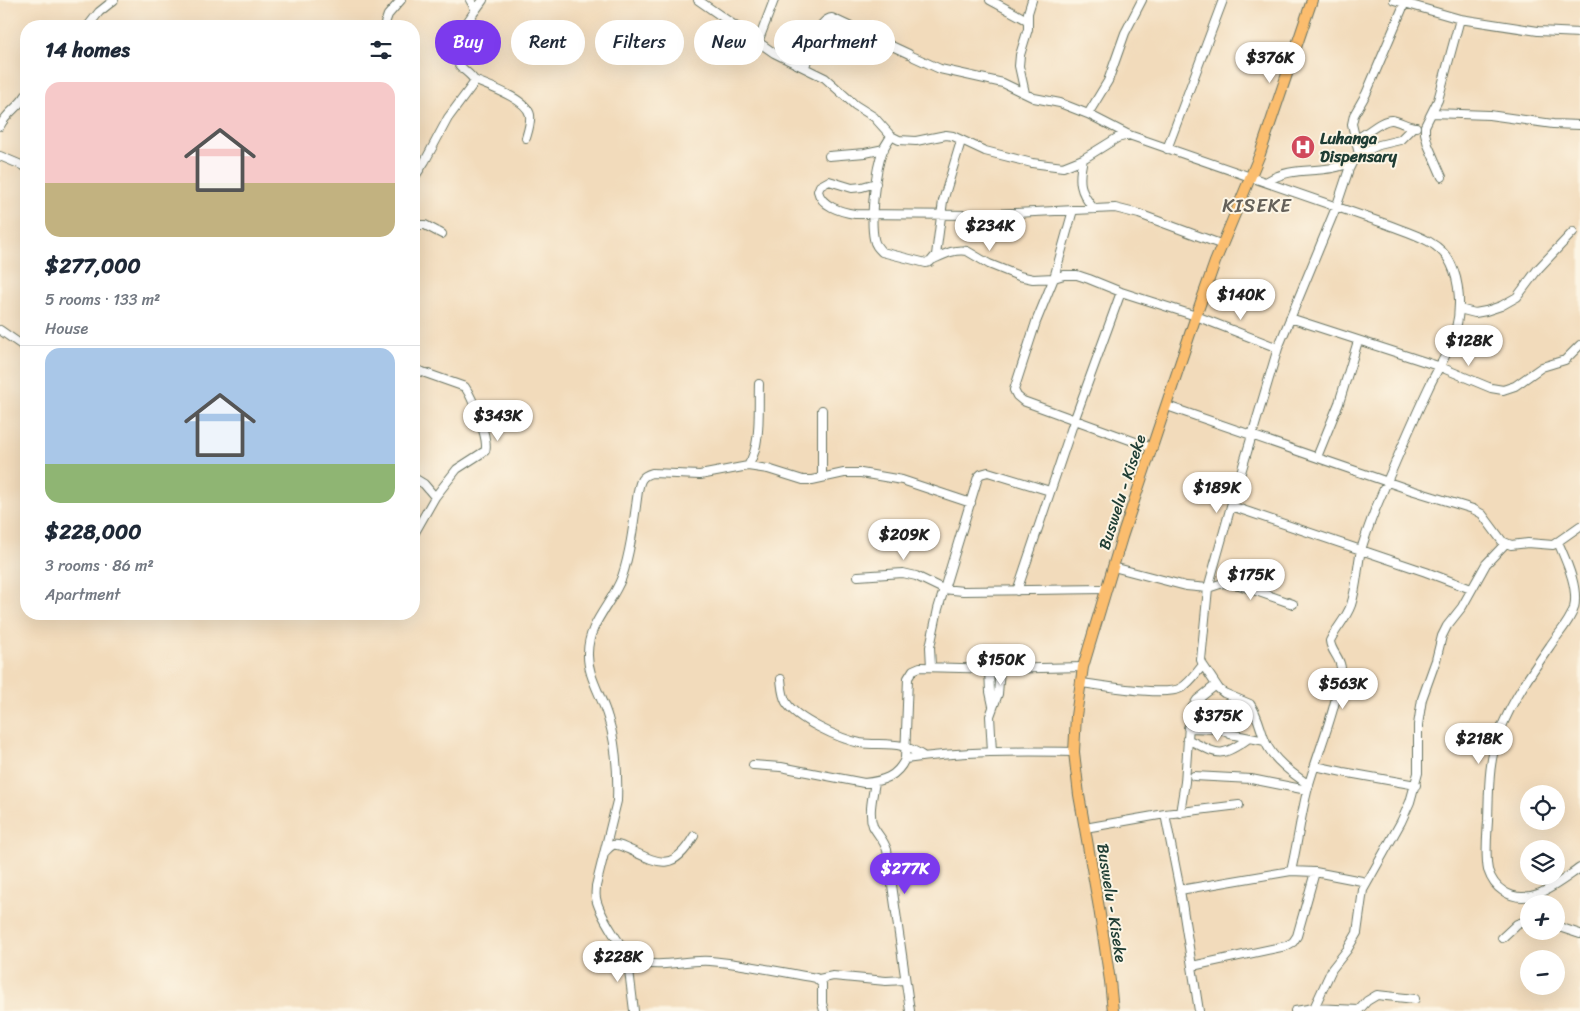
<!DOCTYPE html>
<html lang="en">
<head>
<meta charset="utf-8">
<style>
  :root { --surface:#fff; --page:#f2f2f3; --text:#1f2937; --muted:#747a83; --line:#e0e1e3; --accent:#7c3aed }
  body { margin:0; font-family:Sriracha,sans-serif; background:var(--page); color:var(--text); height:100vh; display:flex; flex-direction:column; font-size:19px; white-space:nowrap }
  * { box-sizing:border-box; margin:0 }
  p { font-size:16px; color:var(--muted) }
  .icon { flex:none; width:28px; height:28px; fill:none; stroke:currentColor; stroke-width:2; stroke-linecap:round; stroke-linejoin:round }
  .map { position:relative; flex:1; overflow:hidden }
  .details { position:absolute; left:20px; top:20px; width:400px; height:600px; display:flex; flex-direction:column; background:var(--surface); border-radius:20px; box-shadow:0 5px 20px #0002 }
  .details>* { flex:none }
  .banner { position:absolute; left:435px; top:20px; width:475px; height:45px; display:flex; gap:10px }
  .tools { position:absolute; left:1520px; top:785px; display:grid; gap:10px }
  .tools a { display:grid; place-items:center; width:45px; height:45px; border-radius:50%; background:var(--surface); box-shadow:0 5px 20px #0002; font-size:25px }
  .price { position:absolute; translate:-50% -42px; padding:0 11px; border-radius:18px; background:#fff; color:#222; font-size:16px; line-height:32px; filter:drop-shadow(0 1px 2px #0008) }
  .price::after { content:''; position:absolute; left:50%; top:30px; width:15px; height:11px; margin-left:-8px; background:inherit; clip-path:polygon(0 0,100% 0,50% 100%) }
  .price.active { background:var(--accent); color:#fff }
  ul { padding:0; list-style:none }
  li { display:grid; align-content:center; gap:10px; height:265px; padding:0 25px }
  li+li { border-top:1px solid var(--line) }
  li span { display:grid; place-items:center; height:155px; border-radius:15px; color:#555 }
  li>.icon { margin-inline-start:auto }
  span .icon { width:90px; height:90px; fill:#fffc; stroke-width:1 }
  li b { font-size:21px }
  h2 { display:flex; justify-content:space-between; align-items:center; height:60px; padding:0 25px; font-size:21px }
  .chip { padding:0 18px; border-radius:22px; background:var(--surface); box-shadow:0 5px 20px #0002; font-size:18px; line-height:45px }
  .chip.active { background:var(--accent); color:#fff }
  .map>svg:first-child { display:block }
  .lines { fill:none; stroke-linecap:round; stroke-linejoin:round }
  .minor-casing { stroke:#697463; stroke-width:10 }
  .major-casing { stroke:#697463; stroke-width:12 }
  .minor { stroke:#fff; stroke-width:8 }
  .major { stroke:#fbbd6e; stroke-width:10 }
  .labels { text-anchor:middle; dominant-baseline:central; stroke-width:4; stroke-linejoin:round; paint-order:stroke }
  .poi-label { font-size:16px; font-weight:bold; fill:#1f3d34; stroke:#fcf5e5; text-anchor:start }
  .street-label { font-size:16px; fill:#1f3d34; stroke:#fcf5e5 }
  .quarter-label { font-size:19px; letter-spacing:1px; fill:#646059; stroke:#fcf5e5 }
</style>
</head>
<body>
<div class="map">
<svg width="1580" height="1011" viewBox="0 0 1580 1011">
  <rect width="100%" height="100%" fill="#fcf5e5"/>
  <filter id="ink" filterUnits="userSpaceOnUse"><feTurbulence type="fractalNoise" baseFrequency=".02" numOctaves="2"/><feDisplacementMap in="SourceGraphic" scale="10" xChannelSelector="R" yChannelSelector="G"/><feConvolveMatrix kernelMatrix="1 2 1 2 8 2 1 2 1" color-interpolation-filters="sRGB"/></filter>
  <filter id="wash" filterUnits="userSpaceOnUse"><feTurbulence type="fractalNoise" baseFrequency=".0096" numOctaves="4" result="noise"/><feDisplacementMap in="SourceGraphic" scale="20" xChannelSelector="R" yChannelSelector="G"/><feGaussianBlur stdDeviation="1.12" result="paint"/><feColorMatrix in="noise" values="0 0 0 0 0 0 0 0 0 0 0 0 0 0 0 0 0 1.4 0 .05"/><feComposite in="paint" operator="in"/></filter>
  <g filter="url(#wash)">
    <rect width="100%" height="100%" fill="#f2dbbb"/>
  </g>
  <g filter="url(#ink)">
    <g class="lines">
      <!-- minor casing -->
      <g class="minor-casing">
        <path id="minor" d="M470 0 476 10
          M698 0 774 53 825 78 855 105 874 117 891 136 899 140 916 141 946 135 953 136 985 151 1032 163 1063 167 1083 159 1117 138 1129 135 1386 224C1409 233 1440 240 1451 264 1460 282 1461 309 1456 328 1451 350 1437 369 1428 389 1409 429 1392 470 1375 510 1370 523 1365 537 1361 550 1357 568 1357 587 1351 605 1346 619 1336 628 1330 641 1331 652 1341 658 1341 669 1338 705 1319 749 1309 784 1301 812 1298 842 1291 871
          M990 0 1027 20
          M1394 0 1460 19 1538 31 1580 33
          M88 26 99 12 114 0
          M384 26 388 15 401 0
          M758 42 774 0
          M914 57 940 69 1003 83 1034 98 1060 103 1088 114 1129 135
          M805 67C809 54 816 20 832 18L909 54
          M474 80C488 86 527 99 530 115 531 123 528 131 526 138
          M1025 93 1019 66 1020 55 1028 29V13L1032 0
          M1432 113 1489 115 1553 124 1580 125
          M1088 114 1108 81 1125 33 1142 0
          M0 126C6 113 19 107 26 95
          M891 136C889 140 885 145 883 150 875 170 870 218 874 239 875 245 878 248 882 252L926 263 930 262 936 255 943 201 961 141
          M1356 139C1367 134 1382 119 1392 120 1400 121 1407 127 1416 127
          M1167 149 1223 0
          M1359 154 1352 124 1354 115 1366 94 1406 0
          M0 156 26 167
          M829 156 865 153 884 149
          M1083 159C1078 180 1079 192 1094 209
          M1442 177 1428 145 1425 133V126L1438 100 1460 19
          M414 178 425 161 448 118 474 83V80C470 73 462 70 458 63 447 45 473 14 483 0
          M1266 182C1296 163 1323 177 1353 161
          M876 183 862 187 852 188 829 181 820 186 818 191C821 206 841 212 855 214L975 215 1115 208 1139 214 1223 245
          M1073 210 1054 278 1036 322 1014 390 1017 396 1023 401 1152 448
          M414 225H425L442 234
          M934 259C945 254 954 249 967 251L989 264 1019 276 1033 279 1054 278 1064 275H1077L1089 279 1121 292 1196 316 1278 348
          M1459 309 1475 313 1486 311 1501 306 1517 297 1538 269 1573 232
          M1290 318 1438 366 1491 388 1503 390 1515 386 1542 367 1565 360 1580 345
          M0 330 26 348
          M414 369 465 387C472 397 490 441 485 451L457 469 435 497 414 534
          M1167 406 1411 490 1473 509 1482 514 1502 541 1511 545 1528 543 1553 545 1580 526
          M1317 457 1339 403 1358 341
          M748 466C762 444 758 410 759 384
          M822 477V410
          M414 478 424 484 435 497
          M1231 506 1426 572 1471 589
          M1558 542C1566 561 1579 587 1574 608 1570 622 1558 634 1550 646 1531 673 1512 701 1500 731 1488 760 1489 790 1488 821 1487 837 1485 854 1488 870 1491 879 1495 886 1503 891 1529 909 1558 883 1580 868
          M1113 567 1186 586 1208 588 1223 583 1239 585 1293 604
          M858 576 903 573 916 576 943 589 963 591 1105 589
          M1017 591 1074 421 1121 292
          M931 667 930 647 938 609 978 477 981 474 988 472 1050 491
          M989 669 990 692 993 706
          M781 679C782 687 782 695 786 702 796 719 840 739 860 743 874 745 888 743 902 746 910 748 917 752 923 756
          M1080 683C1101 685 1165 697 1181 688 1190 683 1196 673 1203 665
          M1188 728 1220 729 1230 734 1265 741
          M1187 739C1218 754 1219 760 1249 738
          M992 752 990 716 998 694 1000 669
          M905 759C962 751 1018 751 1074 752
          M753 765 781 767 864 783C883 781 897 777 905 759L908 678 913 670 920 667 1000 669 1083 667
          M1315 766 1343 772 1416 785
          M1194 776 1251 779 1307 790
          M875 782C873 795 868 813 873 826 877 834 884 840 887 850L910 1011
          M1309 785C1293 774 1272 759 1265 741 1260 728 1258 715 1250 704L1224 693 1219 689 1203 665 1201 660 1208 588 1231 506 1278 348 1337 205 1349 169 1353 161 1359 154 1379 145 1400 140 1413 127
          M1180 813 1185 782 1190 711 1197 700 1216 685
          M1165 814 1180 890 1199 1011
          M1085 828 1165 814 1239 805
          M604 853C607 850 609 847 613 845 618 844 623 847 628 849 660 864 673 872 694 836
          M1180 890 1291 871 1315 872 1367 882
          M1556 926 1580 934
          M1502 938 1517 924 1529 920
          M627 954 634 1011
          M1192 966 1286 946 1293 942 1297 936 1315 872
          M819 979 833 976 886 981 905 980
          M1314 1008 1332 969 1347 950 1357 933 1363 890 1401 822 1410 802 1418 773V725L1422 699 1436 660 1442 636 1447 626 1462 607 1486 564 1506 543
          M824 1011 822 1003V984L816 978C781 972 746 964 710 961 687 959 659 969 637 961 625 957 598 911 596 898 595 894 596 890 596 886L617 801C618 774 616 743 608 718 602 696 587 676 588 653 588 623 612 604 622 577 631 550 634 520 638 491 640 481 641 476 652 473L700 475 748 466 768 469 803 480H812L844 473H861L902 480 971 503
          M1295 1011 1314 1008 1359 1010 1367 1001 1377 995 1415 999"/>
      </g>
      <!-- major casing -->
      <g class="major-casing">
        <path id="major" d="M1113 1011 1110 981 1099 908 1079 795 1074 752 1076 716 1083 667 1122 537 1196 316 1215 262 1260 154 1312 0"/>
      </g>
      <!-- minor -->
      <use href="#minor" class="minor"/>
      <!-- major -->
      <use href="#major" class="major"/>
    </g>
  </g>
  <!-- icons -->
  <defs>
    <g id="hospital-disc" transform="scale(1.25)"><circle r="9.5" fill="#d1495b" stroke="#fcf5e5"/><path d="M-5-5h3v3.5h4V-5h3V5h-3V1.5h-4V5h-3Z" fill="#fff"/></g>
  </defs>
  <g fill-rule="evenodd">
    <use href="#hospital-disc" x="1303" y="147"/>
  </g>
  <g class="labels">
    <!-- poi labels -->
    <g class="poi-label">
      <text x="1320" y="138">Luhanga<tspan x="1320" dy="18">Dispensary</tspan></text>
    </g>
    <!-- street labels -->
    <g class="street-label">
      <text transform="translate(1122 492) rotate(-72)">Buswelu - Kiseke</text>
      <text transform="translate(1112 903) rotate(81)">Buswelu - Kiseke</text>
    </g>
    <!-- quarter labels -->
    <g class="quarter-label">
      <text x="1257" y="205">KISEKE</text>
    </g>
  </g>
</svg>
<div class="tools">
<a><svg class="icon" aria-label="locate" viewBox="0 0 24 24"><circle cx="12" cy="12" r="6"/><path d="M12 2v4M12 18v4M2 12h4M18 12h4"/></svg></a>
<a><svg class="icon" aria-label="layers" viewBox="0 0 24 24"><path d="M12 4l9 5-9 5-9-5zM3 14l9 5 9-5"/></svg></a>
<a>+</a>
<a>−</a>
</div>
<b class="price" style="left:1270px;top:84px">$376K</b>
<b class="price" style="left:990px;top:252px">$234K</b>
<b class="price" style="left:1241px;top:321px">$140K</b>
<b class="price" style="left:1469px;top:367px">$128K</b>
<b class="price" style="left:498px;top:442px">$343K</b>
<b class="price" style="left:1217px;top:514px">$189K</b>
<b class="price" style="left:904px;top:561px">$209K</b>
<b class="price" style="left:1251px;top:601px">$175K</b>
<b class="price" style="left:1001px;top:686px">$150K</b>
<b class="price" style="left:1343px;top:710px">$563K</b>
<b class="price" style="left:1218px;top:742px">$375K</b>
<b class="price" style="left:1479px;top:765px">$218K</b>
<b class="price active" style="left:905px;top:895px">$277K</b>
<b class="price" style="left:618px;top:983px">$228K</b>
<div class="banner">
<a class="chip active">Buy</a>
<a class="chip">Rent</a>
<a class="chip">Filters</a>
<a class="chip">New</a>
<a class="chip">Apartment</a>
</div>
<section class="details">
<h2>14 homes<svg class="icon" aria-label="filters" viewBox="0 0 24 24"><path d="M4 7h16M4 17h16"/><circle cx="9" cy="7" r="2"/><circle cx="15" cy="17" r="2"/></svg></h2>
<ul>
<li><span style="background:linear-gradient(#f6c9c9 65%,#c2b280 0)"><svg class="icon" aria-label="home" viewBox="0 0 24 24"><path d="M3 11l9-7 9 7M6 9v11h12V9"/></svg></span><div><b>$277,000</b><p>5 rooms · 133 m²</p><p>House</p></div></li>
<li><span style="background:linear-gradient(#a9c7e8 75%,#8fb573 0)"><svg class="icon" aria-label="home" viewBox="0 0 24 24"><path d="M3 11l9-7 9 7M6 9v11h12V9"/></svg></span><div><b>$228,000</b><p>3 rooms · 86 m²</p><p>Apartment</p></div></li>
</ul>
</section>
</div>
</body>
</html>
